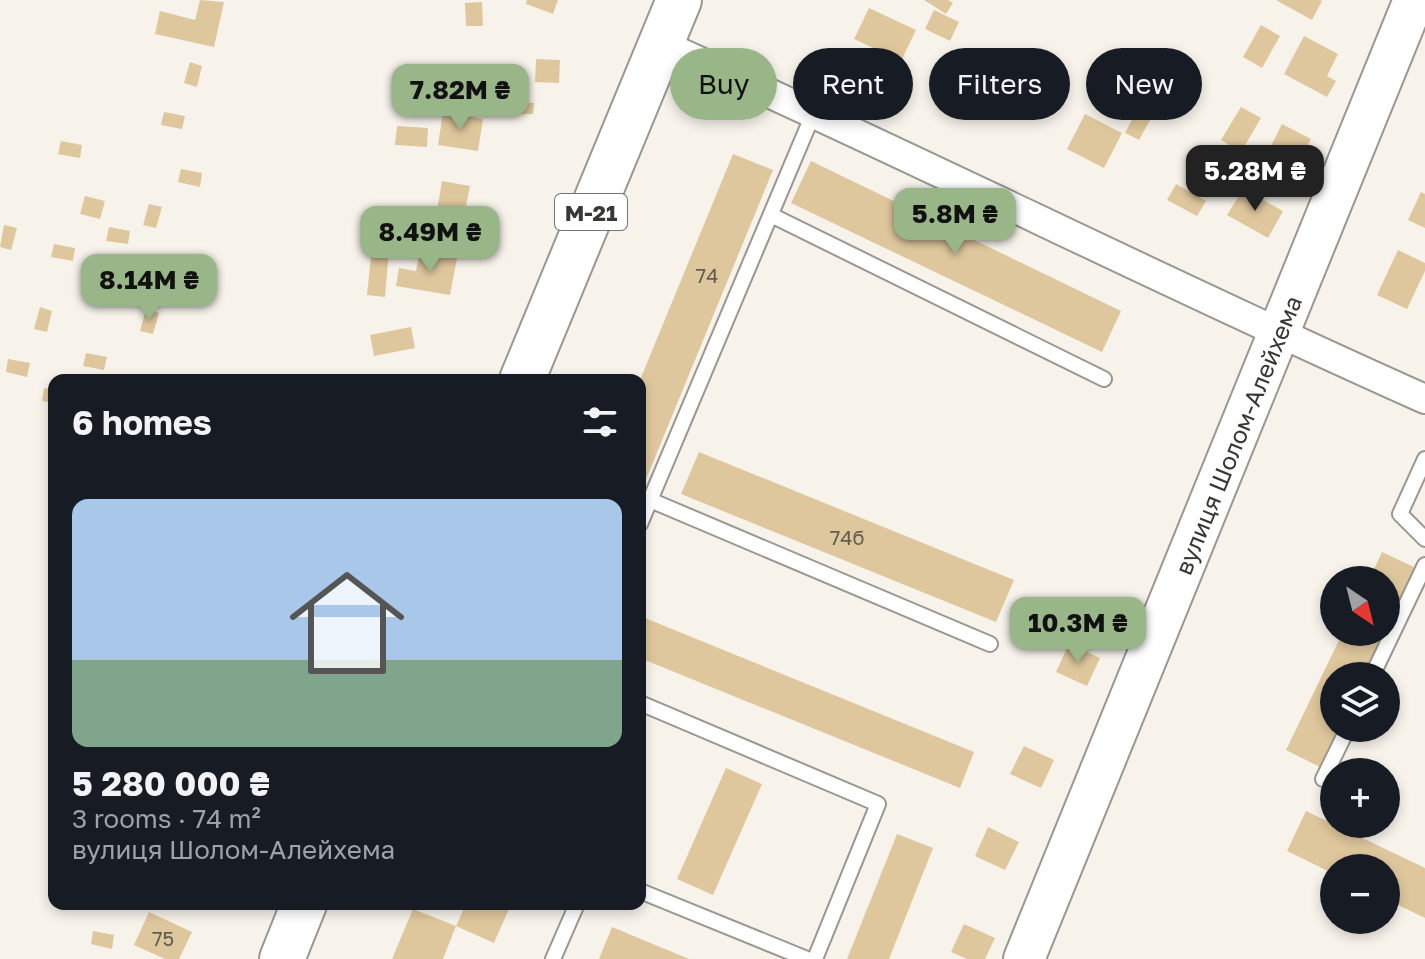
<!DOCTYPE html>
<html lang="en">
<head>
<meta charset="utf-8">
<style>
  :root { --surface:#171b24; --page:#20242c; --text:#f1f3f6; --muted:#9ea1a6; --line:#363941; --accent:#98b687 }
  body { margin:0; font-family:"Golos Text",sans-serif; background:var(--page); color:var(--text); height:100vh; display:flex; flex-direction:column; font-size:30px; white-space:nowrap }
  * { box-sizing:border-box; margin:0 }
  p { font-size:26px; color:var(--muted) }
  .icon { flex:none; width:44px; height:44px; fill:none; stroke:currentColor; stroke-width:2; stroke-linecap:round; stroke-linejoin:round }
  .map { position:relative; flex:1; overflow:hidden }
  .panel { position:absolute; left:48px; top:374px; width:598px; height:536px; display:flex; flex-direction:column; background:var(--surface); border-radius:16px; box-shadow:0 4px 12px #0003 }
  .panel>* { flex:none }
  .top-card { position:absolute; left:670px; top:48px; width:634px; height:72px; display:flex; gap:16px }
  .needle { width:52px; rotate:145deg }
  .tools { position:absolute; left:1320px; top:566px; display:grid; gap:16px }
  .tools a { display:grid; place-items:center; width:80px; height:80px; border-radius:50%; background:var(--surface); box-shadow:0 4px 12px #0003; font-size:40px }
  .price { position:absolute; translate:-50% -68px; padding:0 18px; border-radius:16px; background:var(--accent); color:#111; font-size:26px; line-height:52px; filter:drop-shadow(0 2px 4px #0008) }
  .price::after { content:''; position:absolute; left:50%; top:48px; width:24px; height:18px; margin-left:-12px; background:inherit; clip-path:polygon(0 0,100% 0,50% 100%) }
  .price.on { background:#222; color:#fff }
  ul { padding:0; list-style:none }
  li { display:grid; align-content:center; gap:16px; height:424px; padding:0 24px }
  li+li { border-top:2px solid var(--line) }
  li span { display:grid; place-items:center; height:248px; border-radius:16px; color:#555 }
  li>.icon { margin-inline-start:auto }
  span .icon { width:144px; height:144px; fill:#fffc; stroke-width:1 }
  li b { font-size:34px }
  h2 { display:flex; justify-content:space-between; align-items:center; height:96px; padding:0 24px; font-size:34px }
  .chip { padding:0 28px; border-radius:36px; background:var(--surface); box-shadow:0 4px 12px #0003; font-size:28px; line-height:72px }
  .chip.on { background:var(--accent); color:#111 }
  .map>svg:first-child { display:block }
  .building { fill:#dfc79d }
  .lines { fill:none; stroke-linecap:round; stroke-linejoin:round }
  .lane-casing { stroke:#9b9790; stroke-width:18 }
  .street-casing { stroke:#9b9790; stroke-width:32 }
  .secondary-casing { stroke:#9b9790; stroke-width:44 }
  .highway-casing { stroke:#9b9790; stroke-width:48 }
  .lane { stroke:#fff; stroke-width:14 }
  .street { stroke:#fff; stroke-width:28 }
  .secondary { stroke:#fff; stroke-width:40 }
  .highway { stroke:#fff; stroke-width:44 }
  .labels { text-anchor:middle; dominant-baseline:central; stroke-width:6; stroke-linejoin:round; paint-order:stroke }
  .number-label { font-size:20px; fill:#625c4f }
  .shield { fill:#fff; stroke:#747472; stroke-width:2 }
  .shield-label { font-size:22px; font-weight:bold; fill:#393835 }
  .street-label { font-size:24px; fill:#393835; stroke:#fff }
</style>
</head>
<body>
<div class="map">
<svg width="1425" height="959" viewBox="0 0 1425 959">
  <rect width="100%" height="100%" fill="#f7f3eb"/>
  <!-- building -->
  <path class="building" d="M200 0 224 2 214 47 155 34 160 11 195 20Z
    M527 0H558L553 14 526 4Z
    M924 0H948L953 3 946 14Z
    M1276 0H1320L1322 1 1312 20Z
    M482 2 483 26H466L465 3Z
    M869 8 916 30 901 61 854 39Z
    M934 10 959 22 950 41 925 29Z
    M1261 25 1280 36 1262 68 1243 57Z
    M1304 36 1338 54 1327 76 1336 81 1327 97 1284 74Z
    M536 59 560 60 559 83 535 82Z
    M190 62 202 66 197 87 184 83Z
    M491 68 514 71 510 103 466 98 469 76 490 78Z
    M512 102 534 103 533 114H512Z
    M1241 107 1261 118 1241 152 1221 140Z
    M164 112 185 116 182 129 161 125Z
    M443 112 483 119 478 151 438 145Z
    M1136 112 1150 120 1139 140 1125 133Z
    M1085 114 1122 133 1104 168 1067 149Z
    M1282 124 1311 139 1292 175 1264 160Z
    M397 126 428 128 427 147 395 145Z
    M61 141 82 145 80 158 58 154Z
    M733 154 773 170 640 494V380Z
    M811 161 1121 311 1102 352 791 203Z
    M181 169 202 173 200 187 178 182Z
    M442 181 470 186 463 221 436 217Z
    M1176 184 1206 201 1197 216 1167 200Z
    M1243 189 1283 211 1268 238 1227 215Z
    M1421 192 1425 194V228L1408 220Z
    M85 196 105 201 100 219 80 214Z
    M149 204 162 207 156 228 143 225Z
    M4 225 17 228 11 250 0 247Z
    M109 227 130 231 128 244 106 241Z
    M373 237 390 238 385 297 367 295Z
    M54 244 75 248 73 261 51 257Z
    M1398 250 1425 263V271L1407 309 1377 295Z
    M420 251 457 258 450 295 396 286 399 268 416 271Z
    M40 307 52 311 47 332 34 329Z
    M146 309 159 313 153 334 140 331Z
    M411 327 415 348 374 356 370 335Z
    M86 353 107 357 104 370 83 366Z
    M8 359 30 363 27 377 6 372Z
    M44 388 54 390V403L42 401Z
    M699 452 1014 580 996 622 681 494Z
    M1382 552 1416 568 1386 631V580H1369Z
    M640 616 974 752 960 788 640 658Z
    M1343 632H1385L1364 676H1334V728H1339L1320 767 1286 750Z
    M1069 644 1100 658 1087 686 1056 672Z
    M1024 746 1054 760 1041 788 1010 774Z
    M726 768 762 784 713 895 677 879Z
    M1306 811 1425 868V918L1386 899V868H1334V874L1287 851Z
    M988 827 1019 842 1005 870 975 856Z
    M897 834 933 848 889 959H847Z
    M466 904H511L494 943 456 926Z
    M413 909 456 926 443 959H392Z
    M149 912 192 932 179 959H165L134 945Z
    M964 924 995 938 985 959H967L951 952Z
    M612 927 689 959H599Z
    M93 931 114 935 112 949 91 944Z"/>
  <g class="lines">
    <!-- lane casing -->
    <g class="lane-casing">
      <path id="lane" d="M771 215 1104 379
        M1425 459 1400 514 1425 539
        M650 500 990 644
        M640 524 814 112
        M1372 676 1425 565
        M640 703 878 804 815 959
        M1323 779 1348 728
        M640 891 807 959
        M553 959 577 904"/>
    </g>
    <!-- street casing -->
    <g class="street-casing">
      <path id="street" d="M661 44C917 158 1168 285 1425 399"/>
    </g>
    <!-- secondary casing -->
    <g class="secondary-casing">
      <g id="secondary">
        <path id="s1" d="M1024 959 1414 0"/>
      </g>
    </g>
    <!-- highway casing -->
    <g class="highway-casing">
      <path id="highway" d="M522 380 679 0
        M282 959 304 904"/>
    </g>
    <!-- lane -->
    <use href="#lane" class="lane"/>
    <!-- street -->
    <use href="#street" class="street"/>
    <!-- secondary -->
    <use href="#secondary" class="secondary"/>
    <!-- highway -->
    <use href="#highway" class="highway"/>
  </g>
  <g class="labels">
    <!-- number labels -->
    <g class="number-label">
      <text x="707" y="275">74</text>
      <text x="847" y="537">74б</text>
      <text x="163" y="938">75</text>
    </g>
    <!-- shield labels -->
    <rect class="shield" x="555" y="194" width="72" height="36" rx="6"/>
    <g class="shield-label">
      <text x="591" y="212">М-21</text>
    </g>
    <!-- street labels -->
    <g class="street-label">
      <text stroke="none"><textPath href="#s1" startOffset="566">вулиця Шолом-Алейхема</textPath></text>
    </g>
  </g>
</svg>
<div class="tools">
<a><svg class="needle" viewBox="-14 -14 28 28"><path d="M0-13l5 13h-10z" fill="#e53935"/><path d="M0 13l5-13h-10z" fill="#9ea1a6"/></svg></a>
<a><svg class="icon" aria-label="layers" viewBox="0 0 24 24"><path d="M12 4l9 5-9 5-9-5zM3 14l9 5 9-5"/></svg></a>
<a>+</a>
<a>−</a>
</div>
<b class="price" style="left:460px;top:132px">7.82M ₴</b>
<b class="price on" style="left:1255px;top:213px">5.28M ₴</b>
<b class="price" style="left:955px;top:256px">5.8M ₴</b>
<b class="price" style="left:430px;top:274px">8.49M ₴</b>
<b class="price" style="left:149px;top:322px">8.14M ₴</b>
<b class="price" style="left:1078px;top:665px">10.3M ₴</b>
<div class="top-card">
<a class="chip on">Buy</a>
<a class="chip">Rent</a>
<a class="chip">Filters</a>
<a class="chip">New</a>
</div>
<section class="panel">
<h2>6 homes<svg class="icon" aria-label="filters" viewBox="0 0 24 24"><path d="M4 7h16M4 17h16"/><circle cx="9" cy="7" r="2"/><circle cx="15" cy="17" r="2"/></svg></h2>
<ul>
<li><span style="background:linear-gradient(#a9c7e8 65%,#7fa58c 0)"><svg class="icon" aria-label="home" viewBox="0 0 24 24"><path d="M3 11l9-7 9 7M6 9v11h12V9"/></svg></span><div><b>5 280 000 ₴</b><p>3 rooms · 74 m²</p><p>вулиця Шолом-Алейхема</p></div></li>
</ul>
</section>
</div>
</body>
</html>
